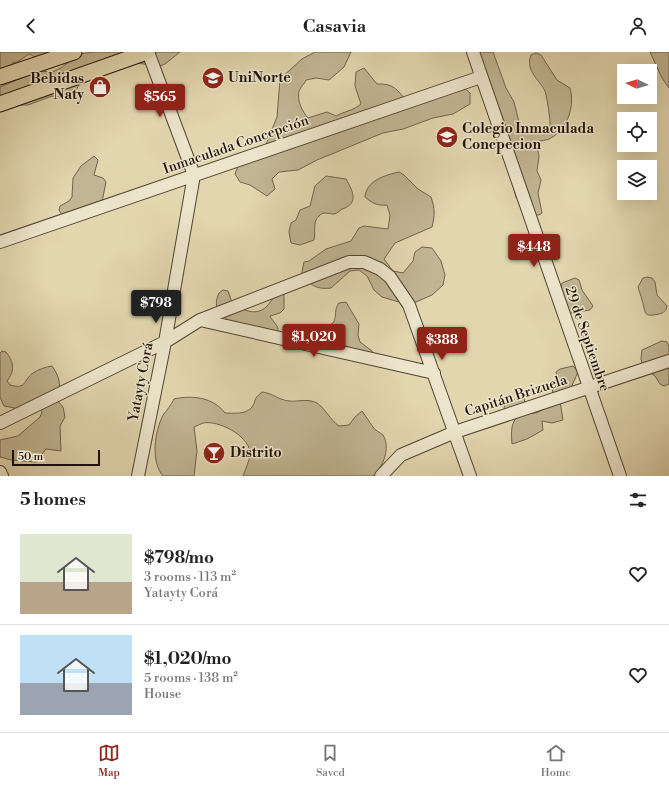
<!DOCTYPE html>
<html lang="en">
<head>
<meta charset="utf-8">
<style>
  :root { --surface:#fff; --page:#f2f2f2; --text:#222; --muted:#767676; --line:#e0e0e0; --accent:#8f2418 }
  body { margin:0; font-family:"Libre Bodoni",serif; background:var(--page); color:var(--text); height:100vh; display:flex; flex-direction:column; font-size:15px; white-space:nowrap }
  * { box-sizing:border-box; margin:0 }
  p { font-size:13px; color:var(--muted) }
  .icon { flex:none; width:22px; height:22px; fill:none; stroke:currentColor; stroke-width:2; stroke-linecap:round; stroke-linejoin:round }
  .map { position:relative; height:424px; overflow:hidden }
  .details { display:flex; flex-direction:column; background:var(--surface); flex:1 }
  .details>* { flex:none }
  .needle { width:26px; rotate:275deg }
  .fabs { position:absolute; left:617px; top:12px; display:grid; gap:8px }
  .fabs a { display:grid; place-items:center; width:40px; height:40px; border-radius:0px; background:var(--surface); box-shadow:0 4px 16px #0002; font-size:20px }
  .scale { position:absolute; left:12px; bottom:10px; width:88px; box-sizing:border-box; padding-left:4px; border:2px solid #201309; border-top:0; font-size:11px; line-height:14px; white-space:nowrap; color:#201309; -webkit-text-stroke:3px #ece4cb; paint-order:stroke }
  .price { position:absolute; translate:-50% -34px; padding:0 9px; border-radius:4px; background:var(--accent); color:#fff; font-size:13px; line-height:26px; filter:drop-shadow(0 1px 2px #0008) }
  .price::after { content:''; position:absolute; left:50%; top:24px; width:12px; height:9px; margin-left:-6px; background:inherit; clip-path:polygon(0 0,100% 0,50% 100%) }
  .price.current { background:#222; color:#fff }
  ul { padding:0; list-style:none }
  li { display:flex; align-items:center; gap:12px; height:100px; padding:0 20px }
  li+li { border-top:1px solid var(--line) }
  li span { display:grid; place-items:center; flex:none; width:112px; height:80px; border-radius:0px; color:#555 }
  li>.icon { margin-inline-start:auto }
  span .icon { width:48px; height:48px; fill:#fffc; stroke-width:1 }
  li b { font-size:17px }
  h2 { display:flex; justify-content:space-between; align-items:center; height:48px; padding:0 20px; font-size:17px }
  header { display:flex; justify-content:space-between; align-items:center; height:52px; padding:0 20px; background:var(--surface); font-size:18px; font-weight:600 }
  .tab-bar { display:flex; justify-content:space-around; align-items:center; height:56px; border-top:1px solid var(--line); background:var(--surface); font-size:11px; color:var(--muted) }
  .tab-bar a { display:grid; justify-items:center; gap:2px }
  .tab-bar .current { color:var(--accent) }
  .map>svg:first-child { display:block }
  .green { fill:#c1b593; stroke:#70644e }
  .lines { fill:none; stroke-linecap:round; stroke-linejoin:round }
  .minor-casing { stroke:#504432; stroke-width:14 }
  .major-casing { stroke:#201309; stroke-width:17 }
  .minor { stroke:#ece4cb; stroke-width:12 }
  .major { stroke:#e2d6af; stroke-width:15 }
  .labels { text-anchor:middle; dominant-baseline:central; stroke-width:3; stroke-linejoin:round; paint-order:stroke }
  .poi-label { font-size:14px; font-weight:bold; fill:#201309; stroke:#ece4cb; text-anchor:start }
  .street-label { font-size:14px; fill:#201309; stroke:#ece4cb }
</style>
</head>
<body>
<header><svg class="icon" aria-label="back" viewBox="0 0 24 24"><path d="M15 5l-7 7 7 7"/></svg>Casavia<svg class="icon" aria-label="person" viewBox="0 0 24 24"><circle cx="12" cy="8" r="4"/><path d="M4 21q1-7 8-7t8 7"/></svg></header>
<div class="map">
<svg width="669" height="424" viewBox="0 0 669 424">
  <rect width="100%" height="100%" fill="#e2d6af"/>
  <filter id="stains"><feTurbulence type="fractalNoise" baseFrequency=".005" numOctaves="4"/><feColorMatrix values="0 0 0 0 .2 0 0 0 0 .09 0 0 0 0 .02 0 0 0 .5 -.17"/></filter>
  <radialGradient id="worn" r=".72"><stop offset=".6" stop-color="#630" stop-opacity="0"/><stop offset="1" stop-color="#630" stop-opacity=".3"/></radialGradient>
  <!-- green -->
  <path class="green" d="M0 0H62L59 13 48 15 30 2C24 4 21 10 12 11L10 22 0 29Z
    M94 0H180L165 12 160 14 135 11 80 31 75 40 66 46 52 44 28 53H12L0 56V35L38 19 52 20 61 16 79 2Z
    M315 0H351L344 15 329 28 316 26 306 28C305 32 300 35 299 39 297 49 302 59 308 66L327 60 336 64C345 59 353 59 361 52L355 34 356 20 364 16 377 32C393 31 398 38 407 50L462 34 470 41V52L453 62 433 66 403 77 383 81 317 108 298 118 279 120 272 127 275 137 267 144 250 133 240 130 235 122 238 114 263 100 277 65 280 27 302 7Z
    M474 0H493L506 36 514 50 519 70 524 78H545L550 76C551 69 547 46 545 39 539 27 525 19 531 3L536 1 541 3 557 28 570 36C575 54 568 76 551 86 547 89 541 88 536 90L539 104 537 119 541 128 538 141 542 161 539 163C530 163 520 153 516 145L502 96 490 67Z
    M650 0H669V36L662 26Z
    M94 104 98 108 94 123 103 126 106 130 102 150 64 166 59 158 60 154 69 149 72 145 73 126 81 114Z
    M399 120 404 123 418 137 431 145C435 157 435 163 432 175L395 191 384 207 393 219 403 221 413 209 415 200 422 195 432 196 441 209 445 223 443 233 432 243 409 253 382 245 374 238 367 224 359 218 350 219 331 236C318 238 307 233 302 220L304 210 309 209 326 197 351 189 359 176 364 174 388 177 390 163 387 153C377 154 372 151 365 145 366 129 385 123 399 120Z
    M326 124 346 127C353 139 359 152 342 157 339 159 338 161 334 162 329 162 323 159 319 164 312 170 316 180 314 188L300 193 291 191 289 180 291 171 296 168 300 158 310 154 315 134Z
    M647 225 652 226 655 230 657 243 667 254C666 259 664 261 659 262 642 266 646 260 642 248 641 243 639 240 638 235L643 226Z
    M575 226 579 228 582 238 593 254 590 258 571 261 566 258 561 236 562 231Z
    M223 238 228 239 233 253C253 263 264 264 275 242L280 240 284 242V257L280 261 270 264C273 271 279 272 278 281 258 276 204 273 219 241Z
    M346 250 359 272 358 283 360 290 372 299 374 304 346 294H336L327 289 308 287C305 284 306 279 309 276 314 275 318 276 323 275 342 272 331 261 339 251Z
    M662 289 667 290 669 295V332L664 334 660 332 655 324 643 316 641 307 642 298Z
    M2 299 6 300C14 310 15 319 7 329L10 333C27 338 23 328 33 321 39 317 46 315 52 314 60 325 62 335 56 347L63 355 65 365 60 374 61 399 46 397 36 410 11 408 0 405V388L18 384 40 365 42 360 40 356 20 357 4 354 0 345V301Z
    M573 314 578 320 570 338 553 341 552 336 559 334 556 320 560 317Z
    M262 340C272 341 279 348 289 349 298 350 307 346 317 351 325 356 330 368 339 374L349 373 355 365 362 359C366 364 369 370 373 375 375 379 380 380 383 383 391 396 383 415 373 424H243C246 416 250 408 250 400 248 383 218 368 203 371 200 372 197 374 194 375L197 399 194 424H163C150 409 155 379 163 363 167 358 171 353 174 347 192 343 213 345 225 361 233 361 246 363 252 355 257 348 252 348 262 340Z
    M505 346 516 348 524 346 525 351 511 358 504 357Z
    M560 349 563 368 552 371 542 369 543 378 527 387 512 392C511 379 510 365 525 362 528 361 532 362 535 361 543 359 551 352 560 349Z"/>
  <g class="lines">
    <!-- minor casing -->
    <g class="minor-casing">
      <path id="minor" d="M473 0 620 424
        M0 190 481 25
        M200 268 434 321
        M0 371 165 290 200 268 349 210H364L380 217 390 225 409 253 470 424
        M0 420 2 424
        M138 424 165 290 194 123 148 0
        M381 424 401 403 455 380 669 309"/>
    </g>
    <!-- major casing -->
    <g class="major-casing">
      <path id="major" d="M0 25 74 0
        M0 52 147 0"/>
    </g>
    <!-- minor -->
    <use href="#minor" class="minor"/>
    <!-- major -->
    <use href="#major" class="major"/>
  </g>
  <!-- icons -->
  <defs>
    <g id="university-disc" transform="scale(1.15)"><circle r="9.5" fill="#8f2418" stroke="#ece4cb"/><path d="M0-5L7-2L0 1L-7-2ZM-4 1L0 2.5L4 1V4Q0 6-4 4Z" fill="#fff"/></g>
    <g id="shop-disc" transform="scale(1.15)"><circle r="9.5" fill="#8f2418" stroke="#ece4cb"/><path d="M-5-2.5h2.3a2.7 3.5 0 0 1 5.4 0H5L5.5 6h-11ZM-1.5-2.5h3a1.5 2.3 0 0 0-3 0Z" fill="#fff"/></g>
    <g id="school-disc" transform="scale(1.15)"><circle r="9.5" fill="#8f2418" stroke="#ece4cb"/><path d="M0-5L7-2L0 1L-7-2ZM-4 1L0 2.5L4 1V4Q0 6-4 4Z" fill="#fff"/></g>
    <g id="bar-disc" transform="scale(1.15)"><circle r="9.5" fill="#8f2418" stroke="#ece4cb"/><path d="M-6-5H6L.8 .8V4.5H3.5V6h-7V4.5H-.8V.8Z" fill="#fff"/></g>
  </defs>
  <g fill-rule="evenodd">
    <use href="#university-disc" x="213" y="26"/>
    <use href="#shop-disc" x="100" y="35"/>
    <use href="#school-disc" x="447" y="85"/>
    <use href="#bar-disc" x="214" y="401"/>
  </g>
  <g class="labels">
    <!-- poi labels -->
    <g class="poi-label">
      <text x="228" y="26">UniNorte</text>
      <text x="84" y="27" text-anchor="end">Bebidas<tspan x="84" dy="16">Naty</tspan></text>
      <text x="462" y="77">Colegio Inmaculada<tspan x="462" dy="16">Concpecion</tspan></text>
      <text x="230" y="401">Distrito</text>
    </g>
    <!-- street labels -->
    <g class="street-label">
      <text transform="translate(236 93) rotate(-19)">Inmaculada Concepción</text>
      <text transform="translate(587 287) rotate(71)">29 de Septiembre</text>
      <text transform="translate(141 330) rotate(-79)">Yatayty Corá</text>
      <text transform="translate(516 344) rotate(-18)">Capitán Brizuela</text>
    </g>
  </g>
  <rect width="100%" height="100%" filter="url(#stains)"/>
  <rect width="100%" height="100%" fill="url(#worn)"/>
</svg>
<div class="fabs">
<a><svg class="needle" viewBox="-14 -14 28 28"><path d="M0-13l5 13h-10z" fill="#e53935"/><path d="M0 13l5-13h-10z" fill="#767676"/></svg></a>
<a><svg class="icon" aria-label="locate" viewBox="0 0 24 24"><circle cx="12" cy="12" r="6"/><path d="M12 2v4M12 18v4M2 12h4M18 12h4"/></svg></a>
<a><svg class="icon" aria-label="layers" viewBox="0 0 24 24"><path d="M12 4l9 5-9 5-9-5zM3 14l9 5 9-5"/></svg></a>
</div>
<div class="scale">50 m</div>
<b class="price" style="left:160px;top:66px">$565</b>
<b class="price" style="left:534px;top:216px">$448</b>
<b class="price current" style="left:156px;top:272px">$798</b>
<b class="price" style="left:314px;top:306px">$1,020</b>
<b class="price" style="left:442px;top:309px">$388</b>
</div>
<section class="details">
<h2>5 homes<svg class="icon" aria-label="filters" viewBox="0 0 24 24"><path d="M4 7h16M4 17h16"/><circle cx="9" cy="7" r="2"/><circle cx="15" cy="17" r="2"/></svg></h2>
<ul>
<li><span style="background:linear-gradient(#dfe7d0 60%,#b9a48a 0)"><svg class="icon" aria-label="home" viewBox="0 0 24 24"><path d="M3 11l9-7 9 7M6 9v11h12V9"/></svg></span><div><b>$798/mo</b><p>3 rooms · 113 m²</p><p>Yatayty Corá</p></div><svg class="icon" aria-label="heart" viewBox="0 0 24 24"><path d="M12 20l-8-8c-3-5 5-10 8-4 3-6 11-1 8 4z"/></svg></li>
<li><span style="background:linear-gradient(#bfe0f5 60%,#9aa5b1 0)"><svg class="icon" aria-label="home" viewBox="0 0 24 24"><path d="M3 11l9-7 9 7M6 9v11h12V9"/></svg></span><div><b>$1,020/mo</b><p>5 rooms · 138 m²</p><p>House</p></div><svg class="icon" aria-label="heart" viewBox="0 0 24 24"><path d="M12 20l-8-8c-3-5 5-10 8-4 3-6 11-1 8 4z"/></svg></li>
</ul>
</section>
<nav class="tab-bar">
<a class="current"><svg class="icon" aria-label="map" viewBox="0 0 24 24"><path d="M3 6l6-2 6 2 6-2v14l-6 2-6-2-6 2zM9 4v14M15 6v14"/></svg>Map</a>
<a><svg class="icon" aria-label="saved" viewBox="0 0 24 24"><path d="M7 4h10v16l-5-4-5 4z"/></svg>Saved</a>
<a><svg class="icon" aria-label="home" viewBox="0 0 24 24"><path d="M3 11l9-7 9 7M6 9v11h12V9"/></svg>Home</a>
</nav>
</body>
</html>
